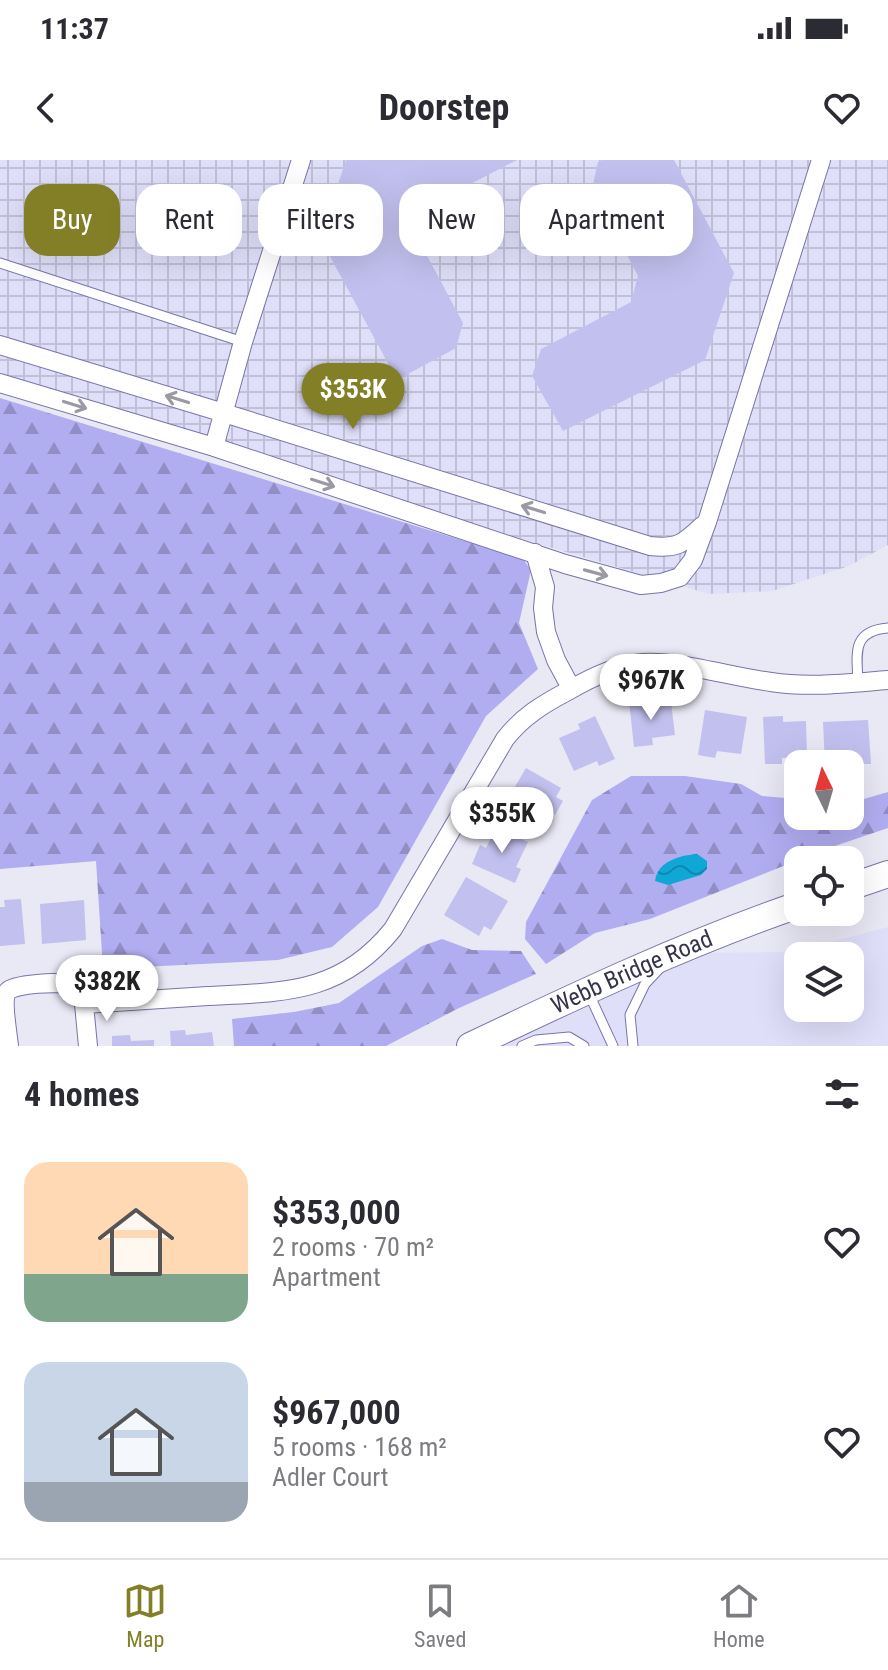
<!DOCTYPE html>
<html lang="en">
<head>
<meta charset="utf-8">
<style>
  :root { --surface:#fff; --page:#f2f2f3; --text:#2b2b33; --muted:#7c7c81; --line:#e1e1e2; --accent:#837f27 }
  body { margin:0; font-family:"Roboto Condensed",sans-serif; background:var(--page); color:var(--text); height:100vh; display:flex; flex-direction:column; font-size:30px; white-space:nowrap }
  * { box-sizing:border-box; margin:0 }
  p { font-size:26px; color:var(--muted) }
  .icon { flex:none; width:44px; height:44px; fill:none; stroke:currentColor; stroke-width:2; stroke-linecap:round; stroke-linejoin:round }
  .map { position:relative; height:886px; overflow:hidden }
  .panel { display:flex; flex-direction:column; background:var(--surface); flex:1 }
  .panel>* { flex:none }
  .hud { position:absolute; left:24px; top:24px; width:840px; height:72px; display:flex; gap:16px }
  .needle { width:52px; rotate:355deg }
  .controls { position:absolute; left:784px; top:590px; display:grid; gap:16px }
  .controls a { display:grid; place-items:center; width:80px; height:80px; border-radius:16px; background:var(--surface); box-shadow:0 8px 32px #0002; font-size:40px }
  .price { position:absolute; translate:-50% -68px; padding:0 18px; border-radius:28px; background:#fff; color:#222; font-size:26px; line-height:52px; filter:drop-shadow(0 2px 4px #0008) }
  .price::after { content:''; position:absolute; left:50%; top:48px; width:24px; height:18px; margin-left:-12px; background:inherit; clip-path:polygon(0 0,100% 0,50% 100%) }
  .price.current { background:var(--accent); color:#fff }
  ul { padding:0; list-style:none }
  li { display:flex; align-items:center; gap:24px; height:200px; padding:0 24px }
  li span { display:grid; place-items:center; flex:none; width:224px; height:160px; border-radius:24px; color:#555 }
  li>.icon { margin-inline-start:auto }
  span .icon { width:96px; height:96px; fill:#fffc; stroke-width:1 }
  li b { font-size:34px }
  h2 { display:flex; justify-content:space-between; align-items:center; height:96px; padding:0 24px; font-size:34px }
  .chip { padding:0 28px; border-radius:24px; background:var(--surface); box-shadow:0 8px 32px #0002; font-size:28px; line-height:72px }
  .chip.current { background:var(--accent); color:#fff }
  .status { display:flex; justify-content:space-between; align-items:center; height:56px; padding:0 40px; background:var(--surface); direction:ltr }
  .status svg { height:22px; fill:currentColor }
  header { display:flex; justify-content:space-between; align-items:center; height:104px; padding:0 24px; background:var(--surface); font-size:36px; font-weight:700 }
  .tabs { display:flex; justify-content:space-around; align-items:center; height:112px; border-top:2px solid var(--line); background:var(--surface); font-size:22px; color:var(--muted) }
  .tabs a { display:grid; justify-items:center; gap:4px }
  .tabs .current { color:var(--accent) }
  .map>svg:first-child { display:block }
  .built { fill:#e0dffa; fill-rule:evenodd }
  .industrial { fill:url(#industrial-grid) }
  .forest { fill:url(#forest-firs) }
  .water { fill:url(#water-waves) }
  .building { fill:#c2c0ee }
  .lines { fill:none; stroke-linecap:round; stroke-linejoin:round }
  .lane-casing { stroke:#7874aa; stroke-width:11 }
  .street-casing { stroke:#7874aa; stroke-width:20 }
  .secondary-casing { stroke:#7874aa; stroke-width:28 }
  .path { stroke:#b1b0c0; stroke-width:3; stroke-dasharray:4 6; stroke-linecap:butt }
  .lane { stroke:#fff; stroke-width:9 }
  .street { stroke:#fff; stroke-width:18 }
  .secondary { stroke:#fff; stroke-width:26 }
  .oneway { stroke:#9a99a4 }
  .labels { text-anchor:middle; dominant-baseline:central; stroke-width:7; stroke-linejoin:round; paint-order:stroke }
  .street-label { font-size:24px; fill:#34334a; stroke:#fff }
</style>
</head>
<body>
<div class="status"><b>11:37</b><svg viewBox="0 0 49 12"><path d="M0 12V9h3v3zM5 12V6h3v6zM10 12V3h3v9zM15 12V0h3v12zM26 1h20v11H26zM47 4h2v5h-2z"/></svg></div>
<header><svg class="icon" aria-label="back" viewBox="0 0 24 24"><path d="M15 5l-7 7 7 7"/></svg>Doorstep<svg class="icon" aria-label="heart" viewBox="0 0 24 24"><path d="M12 20l-8-8c-3-5 5-10 8-4 3-6 11-1 8 4z"/></svg></header>
<div class="map">
<svg width="888" height="886" viewBox="0 0 888 886">
  <defs>
    <pattern id="industrial-grid" width="8" height="8" patternUnits="userSpaceOnUse" patternTransform="scale(2)"><rect width="8" height="8" fill="#e0dffa"/><path d="M0 4h8M4 0v8" fill="none" stroke="#c1c0d8"/></pattern>
    <pattern id="forest-firs" width="22" height="20" patternUnits="userSpaceOnUse" patternTransform="scale(2)"><rect width="22" height="20" fill="#b1adf1"/><path d="M5 1l3.5 6h-7zM16 11l3.5 6h-7z" fill="#918dc5"/></pattern>
    <pattern id="water-waves" width="16" height="10" patternUnits="userSpaceOnUse" patternTransform="scale(2)"><rect width="16" height="10" fill="#0fa7d5"/><path d="M0 5q4-4 8 0t8 0" fill="none" stroke="#0f89af"/></pattern>
  </defs>
  <rect width="100%" height="100%" fill="#e9e8f5"/>
  <!-- built -->
  <path class="built" d="M888 767V886H468L675 793 793 792ZM798 796H850V848H798Z"/>
  <!-- industrial -->
  <path class="industrial" d="M0 0H888V385L849 406 772 431 709 434 0 226Z"/>
  <!-- forest -->
  <path class="forest" d="M0 238 523 399 531 410 519 463 538 509 486 556 378 747 332 787 278 800 103 809 96 701 0 709Z
    M631 616H685L741 624 762 636 798 639V656H850V643L888 632V668L826 689 650 759 595 773 546 804 525 779 526 762 592 640Z
    M442 779 472 790 521 791 536 814 459 848 386 886H234L232 859 294 852 339 843 422 786Z"/>
  <!-- water -->
  <path class="water" d="M697 694 707 701V709L701 715 668 725 655 721C657 701 681 695 697 694Z"/>
  <!-- building -->
  <path class="building" d="M346 0H517L424 48 416 75 463 163 456 188 397 220 320 78Z
    M603 0H674L734 113 705 200 563 271 532 216 541 189 631 142 638 116 592 28 598 2Z
    M647 538 648 545 671 542 675 575 652 578 653 585 634 587 629 541Z
    M705 550 747 557 741 594 717 591 715 598 698 595Z
    M595 556 615 599 599 606 597 601 574 611 559 578 580 569 578 564Z
    M783 556V562L806 561 807 597 782 598V604H765L763 557Z
    M868 560 871 604H825L823 562Z
    M526 608 561 628 556 637 563 641 555 655 548 651 538 667 503 647Z
    M496 668 528 682 516 707 521 709 515 723 472 704 480 685 486 688Z
    M466 717 508 741 491 770 484 766 479 776 444 755Z
    M21 739 25 784 0 786V747H5L4 740Z
    M84 740 86 780 42 784 40 744Z
    M185 870 186 875 212 872 214 886H171L170 871Z
    M130 875 131 881 154 880V886H112V876Z"/>
  <g class="lines">
    <!-- lane casing -->
    <g class="lane-casing">
      <path id="lane" d="M0 103 243 182
        M858 522C857 494 851 471 888 468
        M589 834 613 886
        M522 886 536 880 569 877 584 886
        M633 886 630 855 645 824 661 807"/>
    </g>
    <!-- street casing -->
    <g class="street-casing">
      <path id="street" d="M0 185 224 253 650 386C677 389 683 384 702 366
        M0 223 214 287 565 404 641 425 661 423 680 417 693 400 707 362 821 0
        M214 287 243 182 301 0
        M535 393 545 427 543 448 546 472 556 500 571 528
        M84 844C125 841 167 839 208 836 284 832 341 834 393 769L505 579C522 557 543 544 568 531 590 518 616 505 643 503 682 501 731 517 771 522 809 528 849 523 888 520
        M9 886C8 874 1 839 8 831 14 824 60 821 69 825 76 828 81 837 84 844L88 886"/>
    </g>
    <!-- secondary casing -->
    <g class="secondary-casing">
      <g id="secondary">
        <path d="M850 727 888 714"/>
        <path id="s1" d="M470 886C577 835 685 784 798 745"/>
      </g>
    </g>
    <!-- path -->
    <path class="path" d="M814 761 841 752"/>
    <!-- lane -->
    <use href="#lane" class="lane"/>
    <!-- street -->
    <use href="#street" class="street"/>
    <!-- secondary -->
    <use href="#secondary" class="secondary"/>
  </g>
  <!-- one-way arrows -->
  <defs><path id="oneway-shaft" d="M-6 0H5M1.5-3L5.5 0L1.5 3" fill="none" stroke-width="1.6" stroke-linecap="round" stroke-linejoin="round" transform="scale(2)"/></defs>
  <g class="oneway">
    <use href="#oneway-shaft" transform="translate(177 239) rotate(-163)"/>
    <use href="#oneway-shaft" transform="translate(75 245) rotate(17)"/>
    <use href="#oneway-shaft" transform="translate(323 323) rotate(18)"/>
    <use href="#oneway-shaft" transform="translate(533 349) rotate(-163)"/>
    <use href="#oneway-shaft" transform="translate(596 413) rotate(15)"/>
  </g>
  <g class="labels">
    <!-- street labels -->
    <g class="street-label">
      <text stroke="none"><textPath href="#s1" startOffset="178">Webb Bridge Road</textPath></text>
    </g>
  </g>
</svg>
<div class="controls">
<a><svg class="needle" viewBox="-14 -14 28 28"><path d="M0-13l5 13h-10z" fill="#e53935"/><path d="M0 13l5-13h-10z" fill="#7c7c81"/></svg></a>
<a><svg class="icon" aria-label="locate" viewBox="0 0 24 24"><circle cx="12" cy="12" r="6"/><path d="M12 2v4M12 18v4M2 12h4M18 12h4"/></svg></a>
<a><svg class="icon" aria-label="layers" viewBox="0 0 24 24"><path d="M12 4l9 5-9 5-9-5zM3 14l9 5 9-5"/></svg></a>
</div>
<b class="price current" style="left:353px;top:271px">$353K</b>
<b class="price" style="left:651px;top:562px">$967K</b>
<b class="price" style="left:502px;top:695px">$355K</b>
<b class="price" style="left:107px;top:863px">$382K</b>
<div class="hud">
<a class="chip current">Buy</a>
<a class="chip">Rent</a>
<a class="chip">Filters</a>
<a class="chip">New</a>
<a class="chip">Apartment</a>
</div>
</div>
<section class="panel">
<h2>4 homes<svg class="icon" aria-label="filters" viewBox="0 0 24 24"><path d="M4 7h16M4 17h16"/><circle cx="9" cy="7" r="2"/><circle cx="15" cy="17" r="2"/></svg></h2>
<ul>
<li><span style="background:linear-gradient(#ffd9b3 70%,#7fa58c 0)"><svg class="icon" aria-label="home" viewBox="0 0 24 24"><path d="M3 11l9-7 9 7M6 9v11h12V9"/></svg></span><div><b>$353,000</b><p>2 rooms · 70 m²</p><p>Apartment</p></div><svg class="icon" aria-label="heart" viewBox="0 0 24 24"><path d="M12 20l-8-8c-3-5 5-10 8-4 3-6 11-1 8 4z"/></svg></li>
<li><span style="background:linear-gradient(#c9d6e8 75%,#9aa5b1 0)"><svg class="icon" aria-label="home" viewBox="0 0 24 24"><path d="M3 11l9-7 9 7M6 9v11h12V9"/></svg></span><div><b>$967,000</b><p>5 rooms · 168 m²</p><p>Adler Court</p></div><svg class="icon" aria-label="heart" viewBox="0 0 24 24"><path d="M12 20l-8-8c-3-5 5-10 8-4 3-6 11-1 8 4z"/></svg></li>
</ul>
</section>
<nav class="tabs">
<a class="current"><svg class="icon" aria-label="map" viewBox="0 0 24 24"><path d="M3 6l6-2 6 2 6-2v14l-6 2-6-2-6 2zM9 4v14M15 6v14"/></svg>Map</a>
<a><svg class="icon" aria-label="saved" viewBox="0 0 24 24"><path d="M7 4h10v16l-5-4-5 4z"/></svg>Saved</a>
<a><svg class="icon" aria-label="home" viewBox="0 0 24 24"><path d="M3 11l9-7 9 7M6 9v11h12V9"/></svg>Home</a>
</nav>
</body>
</html>
